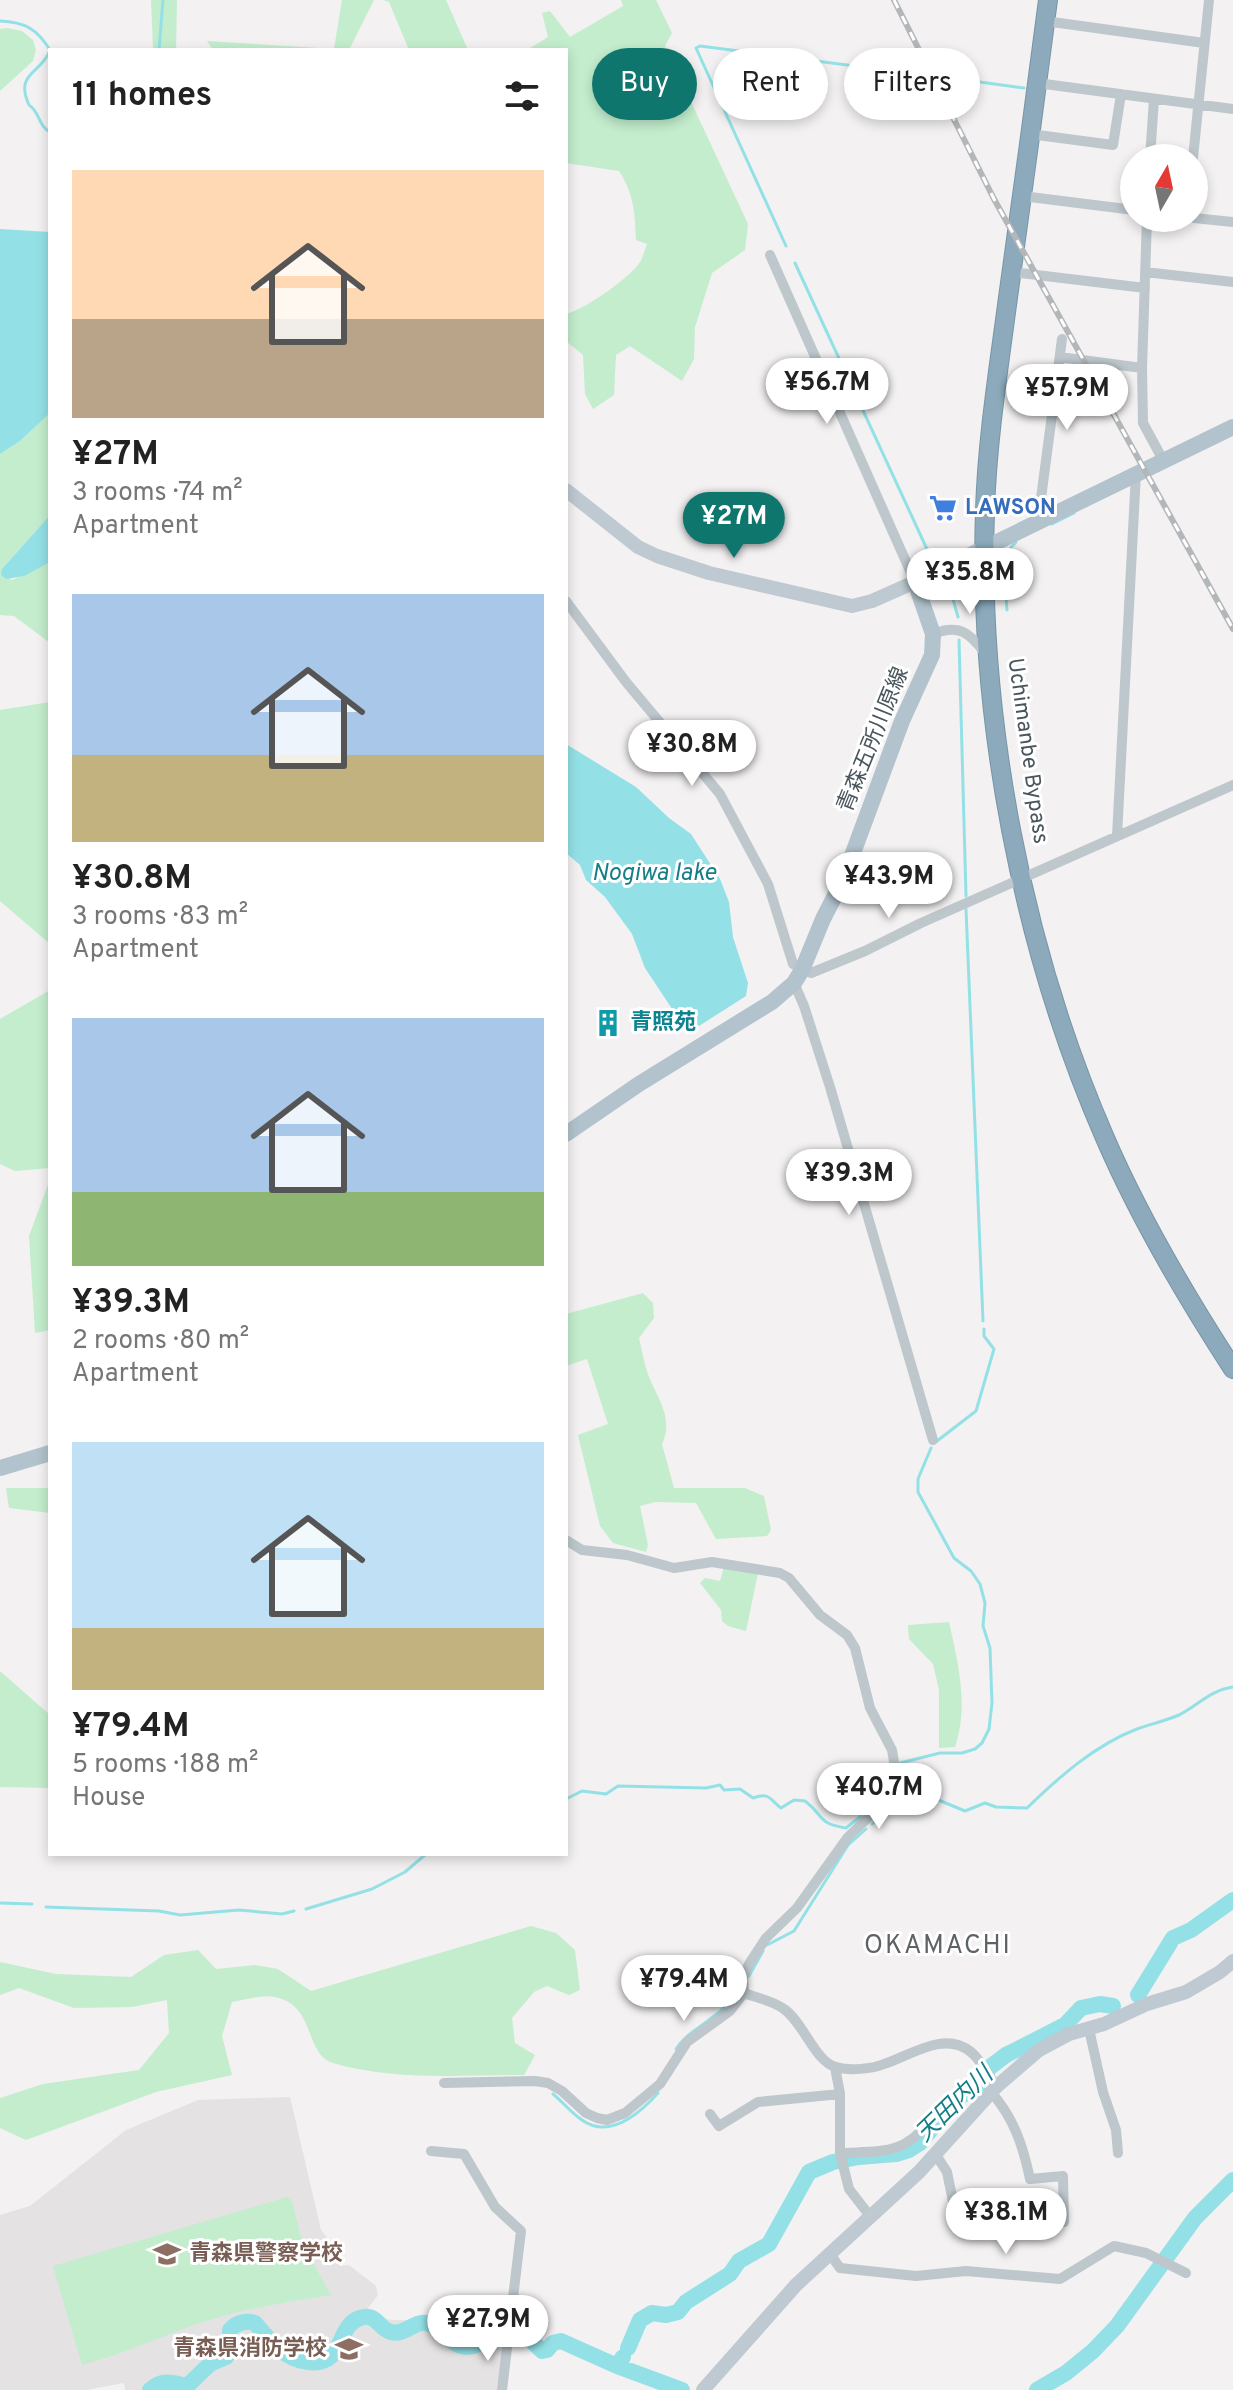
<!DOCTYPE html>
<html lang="en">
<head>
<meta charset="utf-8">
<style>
  :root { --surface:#fff; --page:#f2f2f2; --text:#222; --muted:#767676; --accent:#0f766e }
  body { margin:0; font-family:Overpass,"Noto Sans JP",sans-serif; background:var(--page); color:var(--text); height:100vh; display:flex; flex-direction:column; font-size:30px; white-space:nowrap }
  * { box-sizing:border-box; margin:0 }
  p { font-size:26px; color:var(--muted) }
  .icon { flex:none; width:44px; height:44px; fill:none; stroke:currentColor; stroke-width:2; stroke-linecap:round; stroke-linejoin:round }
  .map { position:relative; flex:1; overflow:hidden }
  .sheet { position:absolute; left:48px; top:48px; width:520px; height:1808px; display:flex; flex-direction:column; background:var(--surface); border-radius:0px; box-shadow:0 4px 12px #0003 }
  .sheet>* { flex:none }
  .banner { position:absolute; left:592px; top:48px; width:520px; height:72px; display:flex; gap:16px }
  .needle { width:52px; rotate:9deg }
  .controls { position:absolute; left:1120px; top:144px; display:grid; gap:16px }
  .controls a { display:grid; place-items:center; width:88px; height:88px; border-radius:50%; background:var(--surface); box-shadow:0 4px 12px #0003; font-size:40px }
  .price { position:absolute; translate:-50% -68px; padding:0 18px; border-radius:28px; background:#fff; color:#222; font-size:26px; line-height:52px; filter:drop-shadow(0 2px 4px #0008) }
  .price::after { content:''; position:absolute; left:50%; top:48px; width:24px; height:18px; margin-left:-12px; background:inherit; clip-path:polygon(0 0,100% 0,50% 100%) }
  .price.current { background:var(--accent); color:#fff }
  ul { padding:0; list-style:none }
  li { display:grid; align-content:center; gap:16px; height:424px; padding:0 24px }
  li span { display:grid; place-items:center; height:248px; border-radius:0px; color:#555 }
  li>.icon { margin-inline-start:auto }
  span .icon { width:144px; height:144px; fill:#fffc; stroke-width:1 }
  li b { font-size:34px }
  h2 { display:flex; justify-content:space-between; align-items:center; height:96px; padding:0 24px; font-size:34px }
  .tag { padding:0 28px; border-radius:36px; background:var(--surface); box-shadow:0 4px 12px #0003; font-size:28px; line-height:72px }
  .tag.current { background:var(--accent); color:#fff }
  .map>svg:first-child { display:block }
  .education { fill:#e4e2e2 }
  .green { fill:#c3edcd }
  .water { fill:#93e1e6 }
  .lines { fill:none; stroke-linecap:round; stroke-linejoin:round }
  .stream { stroke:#93e1e6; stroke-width:3 }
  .river { stroke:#93e1e6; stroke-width:16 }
  .highway-casing { stroke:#7795a7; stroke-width:20 }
  .street { stroke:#bdc7cc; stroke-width:10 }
  .secondary { stroke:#bec9d1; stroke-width:14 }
  .primary { stroke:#b2c3cd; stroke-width:16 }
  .highway { stroke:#8caabb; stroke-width:18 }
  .rail-casing { stroke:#b3b7ba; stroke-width:6 }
  .rail { stroke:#fff; stroke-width:3; stroke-dasharray:9; stroke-linecap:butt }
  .labels { text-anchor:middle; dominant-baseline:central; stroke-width:6; stroke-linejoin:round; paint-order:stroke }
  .shop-label { font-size:22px; font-weight:bold; fill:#366cbe; stroke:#fff; text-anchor:start }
  .street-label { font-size:22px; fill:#4a565d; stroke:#fff }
  .culture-label { font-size:22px; font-weight:bold; fill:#0d838f; stroke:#fff; text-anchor:start }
  .education-label { font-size:22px; font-weight:bold; fill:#785e54; stroke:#fff; text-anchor:start }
  .water-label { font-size:24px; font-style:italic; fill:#167e86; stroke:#fff }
  .quarter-label { font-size:26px; letter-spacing:2px; fill:#5d6265; stroke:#fff }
</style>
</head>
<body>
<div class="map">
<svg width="1233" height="2390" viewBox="0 0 1233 2390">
  <rect width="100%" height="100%" fill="#f3f1f1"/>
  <!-- education -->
  <path class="education" d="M290 2097 321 2230 330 2242 340 2266 349 2265 376 2286 378 2295 363 2315 392 2320 507 2322 498 2390H125L124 2383 86 2390H0V2215L30 2206 126 2130 198 2100Z"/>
  <!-- green -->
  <path class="green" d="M151 0H177L176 50H153Z
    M342 0H374L349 50H213L207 41 334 49Z
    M383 0H446L468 50H409L389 2Z
    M621 0H656L672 33 665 46 748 224 745 250 712 273 695 327 694 359 682 381 630 346 616 355 614 395 593 409 585 394 583 355 566 341V314C585 309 629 279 640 262 643 257 645 249 647 244L636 240C635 213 634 194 619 171L566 163V50H527L548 37 542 13 550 11 570 37 623 6Z
    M7 28 22 31 33 40 36 50 33 61 0 91V29Z
    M50 413V515L2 569 12 580 50 562V643L14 616 0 615V454L20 441Z
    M50 702V944L0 901V710Z
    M50 990V1168L15 1171 0 1164V1019Z
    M50 1179V1330L35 1333 29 1236Z
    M643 1293 653 1303 654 1318 639 1338C642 1351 644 1364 649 1377 658 1399 674 1419 662 1444L674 1488H745L764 1496 771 1530 767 1536 716 1539 696 1503 655 1502 640 1506 648 1545 646 1552 613 1543 600 1526 578 1435 608 1424 587 1359 566 1366V1314Z
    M6 1488H50V1513L9 1508Z
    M724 1567 758 1573 746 1631 728 1626 722 1621 721 1610 700 1583 705 1578 720 1581Z
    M949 1622C958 1663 969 1705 955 1747L939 1748V1690L933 1664 909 1639 908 1625Z
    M0 1671 50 1715V1788L0 1787Z
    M531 1926 556 1933 575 1950 580 1990 569 1995 547 1986 534 1992 512 2018 515 2043 535 2055 524 2075C460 2075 394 2081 333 2063 304 2054 316 2005 275 1997 263 1994 244 2000 232 2002L222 2036 232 2075 156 2092 26 2140 0 2128V2098L43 2084 139 2070 169 2033 167 2000 132 2007 74 2008 19 1988 0 1995V1962L56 1974 131 1977 164 1955 198 1950 216 1969 255 1965 278 1969 311 1991Z
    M287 2197 292 2201 303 2245 331 2295C292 2301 254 2307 216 2318 171 2331 128 2353 82 2365L53 2266Z"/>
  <!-- water -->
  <path class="water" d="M0 229 50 232V413L20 441 0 454Z
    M50 515V562L24 576 6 579 1 575 2 569Z
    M566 744 636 787 669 818 691 834 720 879 729 902 733 937 748 983 746 996 688 1033 645 968 632 934 605 897 586 880 580 865 566 853Z"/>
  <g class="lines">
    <!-- stream -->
    <path class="stream" d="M0 21C25 22 37 29 50 50 42 74 14 72 29 105 40 112 38 126 50 132
      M159 50 163 0
      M958 79 1024 88
      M786 246 696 48 700 46 909 73
      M795 263 932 560
      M1052 524 1074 513
      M944 583 953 599 958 617
      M1007 610C1006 589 998 557 1016 542
      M959 640 966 896
      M966 909 983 1321
      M937 1441 976 1411 994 1349 984 1336V1329
      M900 1763 940 1753H962L975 1749 982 1743 989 1729 992 1703 990 1648 983 1626 985 1603 980 1584 971 1571 954 1558 918 1492V1479L931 1448
      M566 1799 582 1791 606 1794 618 1786 706 1788 720 1785 724 1790 740 1789 753 1798C770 1792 769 1799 781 1808L794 1800 805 1801C824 1815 817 1824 846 1828L860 1817 890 1769
      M872 1824C886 1814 892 1794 907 1787L965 1811 985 1803 996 1807 1027 1808C1059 1777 1095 1745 1137 1729 1151 1724 1165 1721 1179 1715 1198 1705 1211 1690 1233 1687
      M0 1903 32 1904
      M46 1907 159 1911 180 1915 239 1910 282 1914 294 1911
      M306 1909 372 1889 405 1872 426 1854
      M767 1945 794 1931 848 1845 866 1829
      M749 1976 763 1951
      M676 2049C686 2034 697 2030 710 2019 724 2010 732 1999 740 1985
      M553 2094C563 2102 571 2113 582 2120 610 2140 640 2113 658 2093"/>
    <!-- river -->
    <path class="river" d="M1138 1995 1173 1938 1191 1930 1233 1900
      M628 2348 640 2320 652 2313 666 2315 678 2312 686 2302 730 2274 739 2261 769 2244 809 2172 833 2162 859 2157 896 2154 909 2150 920 2143 956 2099 978 2086 990 2067 1006 2055 1065 2025 1081 2008 1100 2004 1113 2006
      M617 2366 682 2390
      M150 2390C162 2379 171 2382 187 2386L210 2364 226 2357 230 2351V2330C236 2323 246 2320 255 2323 269 2340 285 2360 308 2362 345 2367 336 2325 360 2318 376 2312 379 2329 391 2332 404 2336 414 2321 426 2323 445 2325 453 2358 480 2343 488 2338 494 2328 503 2323L515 2325 542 2351 547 2350 553 2343 561 2341 617 2366 623 2357
      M1037 2390 1066 2373 1093 2351 1117 2326 1195 2218 1233 2180"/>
    <!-- highway casing -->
    <g class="highway-casing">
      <path id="highway" d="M1048 0C1035 102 1021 203 1007 305 998 373 987 442 985 511 978 718 1022 948 1105 1138 1140 1219 1185 1295 1233 1369"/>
    </g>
    <!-- street -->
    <path class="street" d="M1045 21 1204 43
      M1037 83 1233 109
      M1030 134 1113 145 1121 94
      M1150 158 1154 99
      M1193 158 1209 0
      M1022 196 1134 210
      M1147 218 1142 368 1143 423 1163 460
      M1194 218 1233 222
      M770 255 915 582
      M1012 272 1145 288
      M1145 272 1233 282
      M1060 357 1142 368
      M1038 521 1062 339
      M566 601 626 682 720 794 768 884 793 964 811 973 865 951 921 923 1233 785
      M933 634C959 624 969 632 985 653
      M1117 836 1136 473
      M794 983 804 1006 830 1087 933 1440
      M744 1993C757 1998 774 2001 784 2009 803 2022 816 2063 836 2067 849 2071 872 2069 884 2064 910 2056 944 2030 971 2052 981 2060 989 2076 996 2087
      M1089 2029 1103 2092 1116 2130 1118 2153
      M835 2067 840 2094V2153C880 2151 902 2156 929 2122
      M444 2083 535 2081 548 2083 562 2091 586 2113 597 2118 607 2120 625 2113 660 2084 687 2042 730 2011 744 1993 743 1978 749 1964 766 1938 797 1908 848 1837 872 1814 890 1783 895 1768 892 1750 870 1708 855 1648 847 1635 820 1615 789 1578 780 1573 712 1562 674 1568 627 1555 582 1550 566 1540
      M991 2092C1014 2118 1023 2146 1030 2179L1063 2176 1064 2222 1045 2223
      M710 2114 719 2126 758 2102 840 2094
      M431 2151 464 2154 495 2207 521 2231 502 2390
      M840 2153 849 2189 870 2216
      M936 2155 947 2172 959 2231
      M830 2254 840 2268 916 2276 966 2271 1060 2279 1114 2246 1146 2253 1186 2273"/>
    <!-- secondary -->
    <path class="secondary" d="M566 490 638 547 657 556 709 573 852 606 872 601 915 582
      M703 2390 796 2285 919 2172 996 2087 1039 2050 1069 2034 1104 2024 1147 2004 1186 1992 1220 1972 1233 1961"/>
    <!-- primary -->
    <path class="primary" d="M566 1134 639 1084 772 1002 794 983 802 970 823 919 843 880 902 721 932 655 933 634 915 582 1233 427
      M0 1468 50 1453"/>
    <!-- highway -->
    <use href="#highway" class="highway"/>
    <!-- rail casing -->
    <g class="rail-casing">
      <path id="rail" d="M894 0 994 199 1233 629"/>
    </g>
    <!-- rail -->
    <use href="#rail" class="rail"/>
  </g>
  <!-- icons -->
  <defs>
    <g id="supermarket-bare" transform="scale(2.16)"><path d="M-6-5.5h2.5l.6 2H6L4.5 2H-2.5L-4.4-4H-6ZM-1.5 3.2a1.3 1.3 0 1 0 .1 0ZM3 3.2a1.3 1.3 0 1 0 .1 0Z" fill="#3f7fe0" stroke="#fff" stroke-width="2.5" paint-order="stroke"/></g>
    <g id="building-bare" transform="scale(2.16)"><path d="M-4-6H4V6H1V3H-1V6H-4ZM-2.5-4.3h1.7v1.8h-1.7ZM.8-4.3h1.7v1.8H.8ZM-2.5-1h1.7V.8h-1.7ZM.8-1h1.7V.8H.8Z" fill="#0f9aa8" stroke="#fff" stroke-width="2.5" paint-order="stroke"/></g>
    <g id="university-bare" transform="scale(2.16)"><path d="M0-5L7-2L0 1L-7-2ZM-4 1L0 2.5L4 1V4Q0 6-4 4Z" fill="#8d6e63" stroke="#fff" stroke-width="2.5" paint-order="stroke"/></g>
  </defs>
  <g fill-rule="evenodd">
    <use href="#supermarket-bare" x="943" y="508"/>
    <use href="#building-bare" x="608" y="1023"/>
    <use href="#university-bare" x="167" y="2254"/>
    <use href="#university-bare" x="349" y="2349"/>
  </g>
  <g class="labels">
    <!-- shop labels -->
    <g class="shop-label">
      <text x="965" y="508">LAWSON</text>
    </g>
    <!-- street labels -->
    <g class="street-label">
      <text transform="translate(874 740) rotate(-68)">青森五所川原線</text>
      <text transform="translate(1027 751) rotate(82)">Uchimanbe Bypass</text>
    </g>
    <!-- culture labels -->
    <g class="culture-label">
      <text x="630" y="1023">青照苑</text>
    </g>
    <!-- education labels -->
    <g class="education-label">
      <text x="189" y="2254">青森県警察学校</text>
      <text x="327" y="2349" text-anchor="end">青森県消防学校</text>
    </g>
    <!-- water labels -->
    <g class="water-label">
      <text x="654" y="874">Nogiwa lake</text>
      <text transform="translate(955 2105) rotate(-44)">天田内川</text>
    </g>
    <!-- quarter labels -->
    <g class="quarter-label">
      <text x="938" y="1946">OKAMACHI</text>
    </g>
  </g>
</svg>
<div class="controls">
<a><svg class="needle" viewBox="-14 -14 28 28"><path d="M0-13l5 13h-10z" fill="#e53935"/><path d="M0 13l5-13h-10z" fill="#767676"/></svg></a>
</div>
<b class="price" style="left:827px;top:426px">¥56.7M</b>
<b class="price" style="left:1067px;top:432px">¥57.9M</b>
<b class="price current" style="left:734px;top:560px">¥27M</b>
<b class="price" style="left:970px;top:616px">¥35.8M</b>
<b class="price" style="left:692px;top:788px">¥30.8M</b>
<b class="price" style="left:889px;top:920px">¥43.9M</b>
<b class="price" style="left:849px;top:1217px">¥39.3M</b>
<b class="price" style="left:879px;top:1831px">¥40.7M</b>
<b class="price" style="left:684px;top:2023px">¥79.4M</b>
<b class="price" style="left:1006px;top:2256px">¥38.1M</b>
<b class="price" style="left:488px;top:2363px">¥27.9M</b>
<div class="banner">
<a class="tag current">Buy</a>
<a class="tag">Rent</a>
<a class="tag">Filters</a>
</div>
<section class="sheet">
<h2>11 homes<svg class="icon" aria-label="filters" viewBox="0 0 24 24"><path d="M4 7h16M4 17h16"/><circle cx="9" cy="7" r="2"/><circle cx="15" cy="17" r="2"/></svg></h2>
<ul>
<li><span style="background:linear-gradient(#ffd9b3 60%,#b9a48a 0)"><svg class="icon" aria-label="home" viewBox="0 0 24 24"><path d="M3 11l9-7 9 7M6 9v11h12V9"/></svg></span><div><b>¥27M</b><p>3 rooms · 74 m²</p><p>Apartment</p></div></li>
<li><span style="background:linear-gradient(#a9c7e8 65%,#c2b280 0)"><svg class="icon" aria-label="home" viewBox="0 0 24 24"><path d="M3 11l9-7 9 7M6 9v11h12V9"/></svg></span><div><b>¥30.8M</b><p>3 rooms · 83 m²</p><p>Apartment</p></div></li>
<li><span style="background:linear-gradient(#a9c7e8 70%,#8fb573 0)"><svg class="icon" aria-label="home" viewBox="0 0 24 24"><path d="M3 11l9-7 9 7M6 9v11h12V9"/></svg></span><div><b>¥39.3M</b><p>2 rooms · 80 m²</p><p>Apartment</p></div></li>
<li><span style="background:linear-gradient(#bfe0f5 75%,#c2b280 0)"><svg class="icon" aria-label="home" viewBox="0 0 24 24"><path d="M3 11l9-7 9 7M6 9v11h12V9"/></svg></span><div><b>¥79.4M</b><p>5 rooms · 188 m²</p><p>House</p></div></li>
</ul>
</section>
</div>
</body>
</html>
